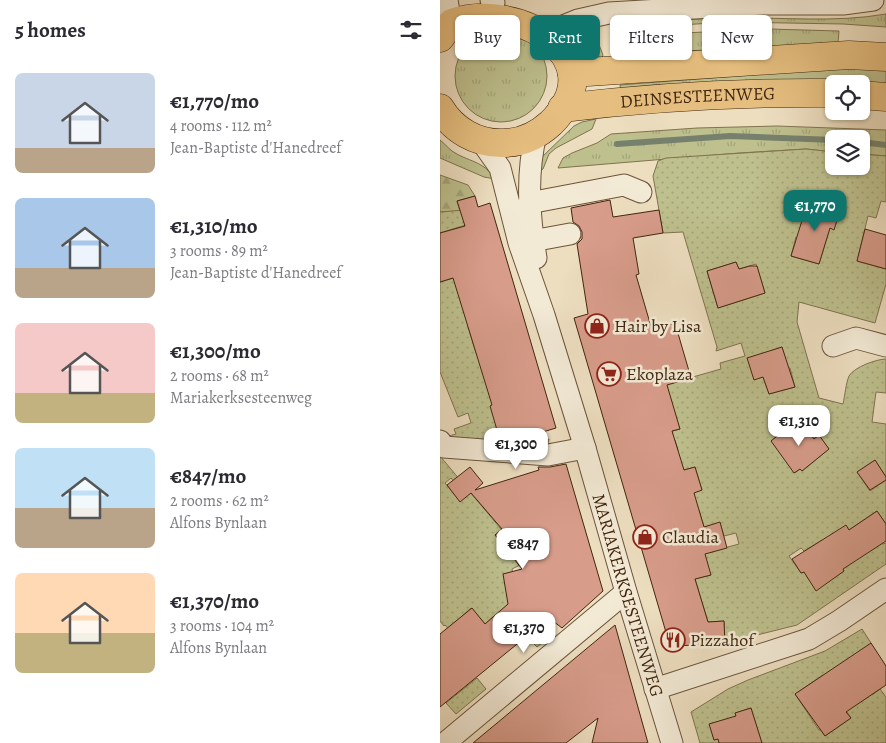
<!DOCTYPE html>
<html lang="en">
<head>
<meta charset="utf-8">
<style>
  :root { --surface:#fff; --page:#f7f7f7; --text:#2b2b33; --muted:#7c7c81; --accent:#0f766e }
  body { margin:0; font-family:Alegreya,serif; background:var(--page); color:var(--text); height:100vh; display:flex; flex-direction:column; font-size:19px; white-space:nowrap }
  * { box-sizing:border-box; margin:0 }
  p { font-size:16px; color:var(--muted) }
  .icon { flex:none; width:28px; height:28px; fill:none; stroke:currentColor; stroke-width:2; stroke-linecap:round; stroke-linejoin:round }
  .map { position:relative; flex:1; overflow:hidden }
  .details { display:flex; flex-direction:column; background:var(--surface); width:440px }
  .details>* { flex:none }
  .banner { position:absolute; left:15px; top:15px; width:355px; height:45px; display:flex; gap:10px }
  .tools { position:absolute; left:385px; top:75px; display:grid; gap:10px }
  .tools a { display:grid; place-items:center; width:45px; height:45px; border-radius:8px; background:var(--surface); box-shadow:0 1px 4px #0004; font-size:25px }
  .price { position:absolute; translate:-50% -42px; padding:0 11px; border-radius:10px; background:#fff; color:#222; font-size:16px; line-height:32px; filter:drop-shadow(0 1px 2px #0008) }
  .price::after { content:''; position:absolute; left:50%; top:30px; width:15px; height:11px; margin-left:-8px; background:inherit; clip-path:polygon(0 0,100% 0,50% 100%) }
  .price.selected { background:var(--accent); color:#fff }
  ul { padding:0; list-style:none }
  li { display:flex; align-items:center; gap:15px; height:125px; padding:0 15px }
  li span { display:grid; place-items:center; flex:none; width:140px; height:100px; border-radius:8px; color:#555 }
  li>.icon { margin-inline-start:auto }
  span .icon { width:60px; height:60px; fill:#fffc; stroke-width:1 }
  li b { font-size:21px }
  h2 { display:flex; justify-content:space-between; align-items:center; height:60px; padding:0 15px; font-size:21px }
  .pill { padding:0 18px; border-radius:8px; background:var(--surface); box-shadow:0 1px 4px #0004; font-size:18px; line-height:45px }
  .pill.selected { background:var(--accent); color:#fff }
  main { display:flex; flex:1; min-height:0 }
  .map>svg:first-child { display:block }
  .grass { fill:url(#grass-tufts); stroke:#80734e }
  .forest { fill:url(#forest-firs); stroke:#80734e }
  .garden { fill:url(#garden-dots); stroke:#80734e; fill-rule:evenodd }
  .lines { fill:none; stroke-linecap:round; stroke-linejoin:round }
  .stream { stroke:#76816d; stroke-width:6 }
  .building { fill:#d79c8a; stroke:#41260e }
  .minor-casing { stroke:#6c543a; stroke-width:23 }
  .highway-casing { stroke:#41260e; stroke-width:29 }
  .minor { stroke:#f3ead6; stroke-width:21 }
  .highway { stroke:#e6bf80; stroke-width:28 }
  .labels { text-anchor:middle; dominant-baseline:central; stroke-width:5; stroke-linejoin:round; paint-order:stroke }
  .street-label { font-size:18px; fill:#41260e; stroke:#f3ead6 }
  .poi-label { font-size:18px; fill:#41260e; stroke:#f3ead6; text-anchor:start }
</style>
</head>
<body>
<main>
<section class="details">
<h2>5 homes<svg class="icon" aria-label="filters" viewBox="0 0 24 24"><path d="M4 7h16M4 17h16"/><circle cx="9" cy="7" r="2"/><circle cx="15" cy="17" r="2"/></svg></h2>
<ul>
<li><span style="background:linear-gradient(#c9d6e8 75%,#b9a48a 0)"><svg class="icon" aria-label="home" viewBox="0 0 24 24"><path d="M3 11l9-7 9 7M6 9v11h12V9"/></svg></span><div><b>€1,770/mo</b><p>4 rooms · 112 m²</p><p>Jean-Baptiste d'Hanedreef</p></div></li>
<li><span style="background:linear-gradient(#a9c7e8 70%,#b9a48a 0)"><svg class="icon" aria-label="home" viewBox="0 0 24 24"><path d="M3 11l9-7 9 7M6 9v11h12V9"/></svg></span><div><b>€1,310/mo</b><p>3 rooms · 89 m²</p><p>Jean-Baptiste d'Hanedreef</p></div></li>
<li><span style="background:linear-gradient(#f6c9c9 70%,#c2b280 0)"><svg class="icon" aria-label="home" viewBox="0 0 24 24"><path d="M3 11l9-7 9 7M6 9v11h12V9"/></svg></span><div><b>€1,300/mo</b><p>2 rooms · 68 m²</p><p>Mariakerksesteenweg</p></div></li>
<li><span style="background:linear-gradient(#bfe0f5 60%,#b9a48a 0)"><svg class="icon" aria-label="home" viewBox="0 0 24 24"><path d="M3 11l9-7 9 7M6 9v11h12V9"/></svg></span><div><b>€847/mo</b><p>2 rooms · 62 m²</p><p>Alfons Bynlaan</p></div></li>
<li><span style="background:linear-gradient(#ffd9b3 60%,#c2b280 0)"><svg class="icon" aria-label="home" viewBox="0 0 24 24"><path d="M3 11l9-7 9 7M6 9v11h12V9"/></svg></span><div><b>€1,370/mo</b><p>3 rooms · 104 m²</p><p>Alfons Bynlaan</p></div></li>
</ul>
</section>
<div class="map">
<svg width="446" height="743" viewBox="0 0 446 743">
  <defs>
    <pattern id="grass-tufts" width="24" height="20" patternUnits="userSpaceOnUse" patternTransform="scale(1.25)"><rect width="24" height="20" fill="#bec08e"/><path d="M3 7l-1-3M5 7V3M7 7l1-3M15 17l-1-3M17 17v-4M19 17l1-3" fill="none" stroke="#a4a579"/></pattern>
    <pattern id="forest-firs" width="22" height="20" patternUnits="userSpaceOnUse" patternTransform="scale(1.25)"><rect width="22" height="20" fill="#bec08e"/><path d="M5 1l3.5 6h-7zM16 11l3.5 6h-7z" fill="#a4a579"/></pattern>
    <pattern id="garden-dots" width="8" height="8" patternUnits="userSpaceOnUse" patternTransform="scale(1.25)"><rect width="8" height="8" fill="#bec08e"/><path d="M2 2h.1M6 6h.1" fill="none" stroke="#a4a579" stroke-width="1.8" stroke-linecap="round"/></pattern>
  </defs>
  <rect width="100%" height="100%" fill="#eddec0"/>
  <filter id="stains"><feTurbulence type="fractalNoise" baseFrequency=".004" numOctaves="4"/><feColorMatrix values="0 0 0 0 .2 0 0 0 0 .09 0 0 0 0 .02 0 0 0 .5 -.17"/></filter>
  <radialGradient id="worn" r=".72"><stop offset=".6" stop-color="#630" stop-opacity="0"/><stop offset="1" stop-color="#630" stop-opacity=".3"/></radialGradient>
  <!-- grass -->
  <path class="grass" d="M446 14V27L403 24 289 22 174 29 173 25C212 23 251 18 290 18 342 17 395 23 446 14Z
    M329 29 399 31 398 43 227 52 184 56 178 38 243 33Z
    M151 30 154 32 163 55 162 58C145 52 139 45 151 30Z
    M15 76a46 46 0 1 1 92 0a46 46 0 1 1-92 0Z
    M414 67 446 70V87L421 84H394L181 91 180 85Z
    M156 119 152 129 116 148 109 154 103 169 98 172 101 158 134 126 142 122Z
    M337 126 446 130V156L421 154V139H394V152L366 149 299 153 118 168 123 158 132 153 157 143 171 134 257 128Z
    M0 140C4 143 8 148 12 151 28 162 43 160 55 179L44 177 0 158Z"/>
  <!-- forest -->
  <path class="forest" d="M0 175 28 185 35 196 17 201 20 211 0 212Z"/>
  <!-- garden -->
  <path class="garden" d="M366 149 394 152V166H421V154L446 156V202L441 201 436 218 428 216 417 261 446 269V284L435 323 359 302 357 322 379 398 403 404C405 395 406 383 409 376 414 367 437 359 446 359V393L436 392 432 422 446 424V477L435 460 417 472 430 491 446 480V524L437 511 407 531 443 544 446 543V564L357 625 285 643 284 621 268 622 255 579 271 575 255 556 299 544 296 533 284 536 280 523 264 527 259 510 243 515 239 497 262 490 255 467 222 476 238 450 235 440 227 442 218 435 240 429 221 386 281 369 280 363 305 356 301 343 276 351 277 347 243 232 223 233 213 176 218 161 226 158ZM368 201 400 210 394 229 390 228 379 264 351 256 356 237 360 238ZM296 262 299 269 316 264 325 293 278 308 267 271ZM342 347 348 368H350L355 387 329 394 323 377 315 379 316 356ZM355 423 358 427 362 424 374 439 379 436 389 449 362 471 360 469 355 473 332 440ZM382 540 404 571 376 590 364 572 361 573 349 556 361 548 364 551Z
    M24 210 29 224 0 233V212Z
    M41 270 29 330 36 353 86 421 57 429 59 437 63 436 65 443 89 436 92 444 109 439 107 447 12 441 9 436 16 434 14 429 31 423 28 413 18 417 0 372V282Z
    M0 456 65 534 82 564 72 569 76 596 64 608 58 620 54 616 45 624 31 608 22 616 28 624 14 635 5 625 4 626 0 621ZM11 478 26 496 20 501 5 483Z
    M104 622 114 634 97 647 87 637Z
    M422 629 431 643 432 695 440 689 446 697V743H316L321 741 311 708 295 713 296 716 289 725 287 719 270 724 274 740 278 739 279 743H260L251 712 288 689 308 680 385 651ZM383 675 411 718 385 736 381 730H379L355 694Z
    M37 678 46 689 16 714 6 703Z"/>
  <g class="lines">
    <!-- stream -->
    <path class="stream" d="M421 142 446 145
      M177 144 290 136 394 140"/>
  </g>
  <!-- building -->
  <path class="building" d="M35 196 38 207 50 203 116 428 76 440 64 439 63 436 59 437 50 406 52 405 13 278 0 282V233L25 226 17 201Z
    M170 200 173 217 219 210 223 233 193 238 199 274 196 275 212 330 235 323 251 378 227 385 240 429 232 431 244 470 255 467 262 490 254 493 264 527 280 522 287 548 265 554 271 575 255 579 268 622 284 621 285 644 230 646 134 318 148 314 137 244 142 239V232L139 226 133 222 131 208Z
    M368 201 400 210 394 230 390 228 379 264 351 256Z
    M425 229 446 235V269L417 261Z
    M296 262 299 269 310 266H317L325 293 278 308 267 271Z
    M342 347 355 387 329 394 323 377 314 380 307 358Z
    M355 422 358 427 362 424 374 439 379 435 389 449 362 471 360 469 354 473 331 441Z
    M435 460 446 477V480L430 490 417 472Z
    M126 464 163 591 122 628 109 618 0 707V634L32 608 45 624 68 604 63 574 82 569 55 535 62 529 31 493 20 502 7 485 30 467 43 483 35 490 99 470 98 467H110Z
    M437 511 446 524V541L403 569 404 571 376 591 364 572 361 573 352 559 406 525 409 530Z
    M175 625 208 743H152L158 718 126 743H33Z
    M431 643 446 666V685L406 712 411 718 385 736 355 694Z
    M311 708 322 743H279L278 739 274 740 269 724 296 716 295 713Z"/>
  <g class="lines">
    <!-- minor casing -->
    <g class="minor-casing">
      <g id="minor">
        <path d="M7 0 11 24"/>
        <path d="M51 0 54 3"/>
        <path d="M116 29 138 20 169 13 323 4H403L433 0"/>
        <path id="s1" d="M41 141 60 168 79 243 104 315 145 448 186 592 232 743"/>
        <path d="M89 203 184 185 201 192"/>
        <path d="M81 243 130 234"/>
        <path d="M96 258C89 216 86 175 96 134"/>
        <path d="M393 346 416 338 446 346"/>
        <path d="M0 441 4 447 108 455 145 448"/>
        <path d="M215 689 369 639 399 621 446 589"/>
        <path d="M5 743 186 592"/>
      </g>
    </g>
    <!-- highway casing -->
    <g class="highway-casing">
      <g id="highway">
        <path d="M0 38C4 33 7 27 12 23 78 0 176 58 111 123 98 135 81 143 63 143 37 144 13 130 0 108"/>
        <path d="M132 73 409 55 446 57"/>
        <path d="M421 95 446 97"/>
        <path id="s2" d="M122 108C213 97 303 92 394 93"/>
      </g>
    </g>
    <!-- minor -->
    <use href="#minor" class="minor"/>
    <!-- highway -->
    <use href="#highway" class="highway"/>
  </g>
  <!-- icons -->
  <defs>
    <g id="shop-ring" transform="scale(1.25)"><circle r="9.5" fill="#f3ead6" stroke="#8f2418" stroke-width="1.5"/><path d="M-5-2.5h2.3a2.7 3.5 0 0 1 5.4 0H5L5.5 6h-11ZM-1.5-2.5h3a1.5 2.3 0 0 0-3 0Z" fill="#8f2418"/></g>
    <g id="supermarket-ring" transform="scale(1.25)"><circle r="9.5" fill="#f3ead6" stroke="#8f2418" stroke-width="1.5"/><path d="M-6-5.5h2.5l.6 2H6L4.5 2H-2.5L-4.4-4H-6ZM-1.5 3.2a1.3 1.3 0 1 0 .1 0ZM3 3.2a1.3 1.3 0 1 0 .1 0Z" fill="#8f2418"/></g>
    <g id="restaurant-ring" transform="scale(1.25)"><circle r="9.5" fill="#f3ead6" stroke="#8f2418" stroke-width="1.5"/><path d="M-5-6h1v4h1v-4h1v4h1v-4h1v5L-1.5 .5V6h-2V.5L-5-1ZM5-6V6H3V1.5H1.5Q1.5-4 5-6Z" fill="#8f2418"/></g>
  </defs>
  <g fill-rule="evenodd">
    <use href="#shop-ring" x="157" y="326"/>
    <use href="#supermarket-ring" x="169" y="374"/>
    <use href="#shop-ring" x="205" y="537"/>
    <use href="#restaurant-ring" x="233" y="640"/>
  </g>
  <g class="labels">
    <!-- street labels -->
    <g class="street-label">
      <text stroke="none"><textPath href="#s2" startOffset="136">DEINSESTEENWEG</textPath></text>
      <text stroke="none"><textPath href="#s1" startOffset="479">MARIAKERKSESTEENWEG</textPath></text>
    </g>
    <!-- poi labels -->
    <g class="poi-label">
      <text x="174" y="326">Hair by Lisa</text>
      <text x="186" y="374">Ekoplaza</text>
      <text x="222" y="537">Claudia</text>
      <text x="250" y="640">Pizzahof</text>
    </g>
  </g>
  <rect width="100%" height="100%" filter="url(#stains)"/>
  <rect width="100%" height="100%" fill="url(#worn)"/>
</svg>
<div class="tools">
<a><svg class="icon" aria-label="locate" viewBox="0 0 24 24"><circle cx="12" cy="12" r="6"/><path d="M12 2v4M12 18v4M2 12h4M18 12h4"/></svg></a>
<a><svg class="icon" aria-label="layers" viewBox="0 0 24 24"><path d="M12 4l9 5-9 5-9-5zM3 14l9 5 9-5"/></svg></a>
</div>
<b class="price selected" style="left:375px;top:232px">€1,770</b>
<b class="price" style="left:359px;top:447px">€1,310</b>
<b class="price" style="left:76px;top:470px">€1,300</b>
<b class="price" style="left:83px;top:570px">€847</b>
<b class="price" style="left:84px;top:654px">€1,370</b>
<div class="banner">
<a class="pill">Buy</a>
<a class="pill selected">Rent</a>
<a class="pill">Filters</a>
<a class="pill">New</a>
</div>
</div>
</main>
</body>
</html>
